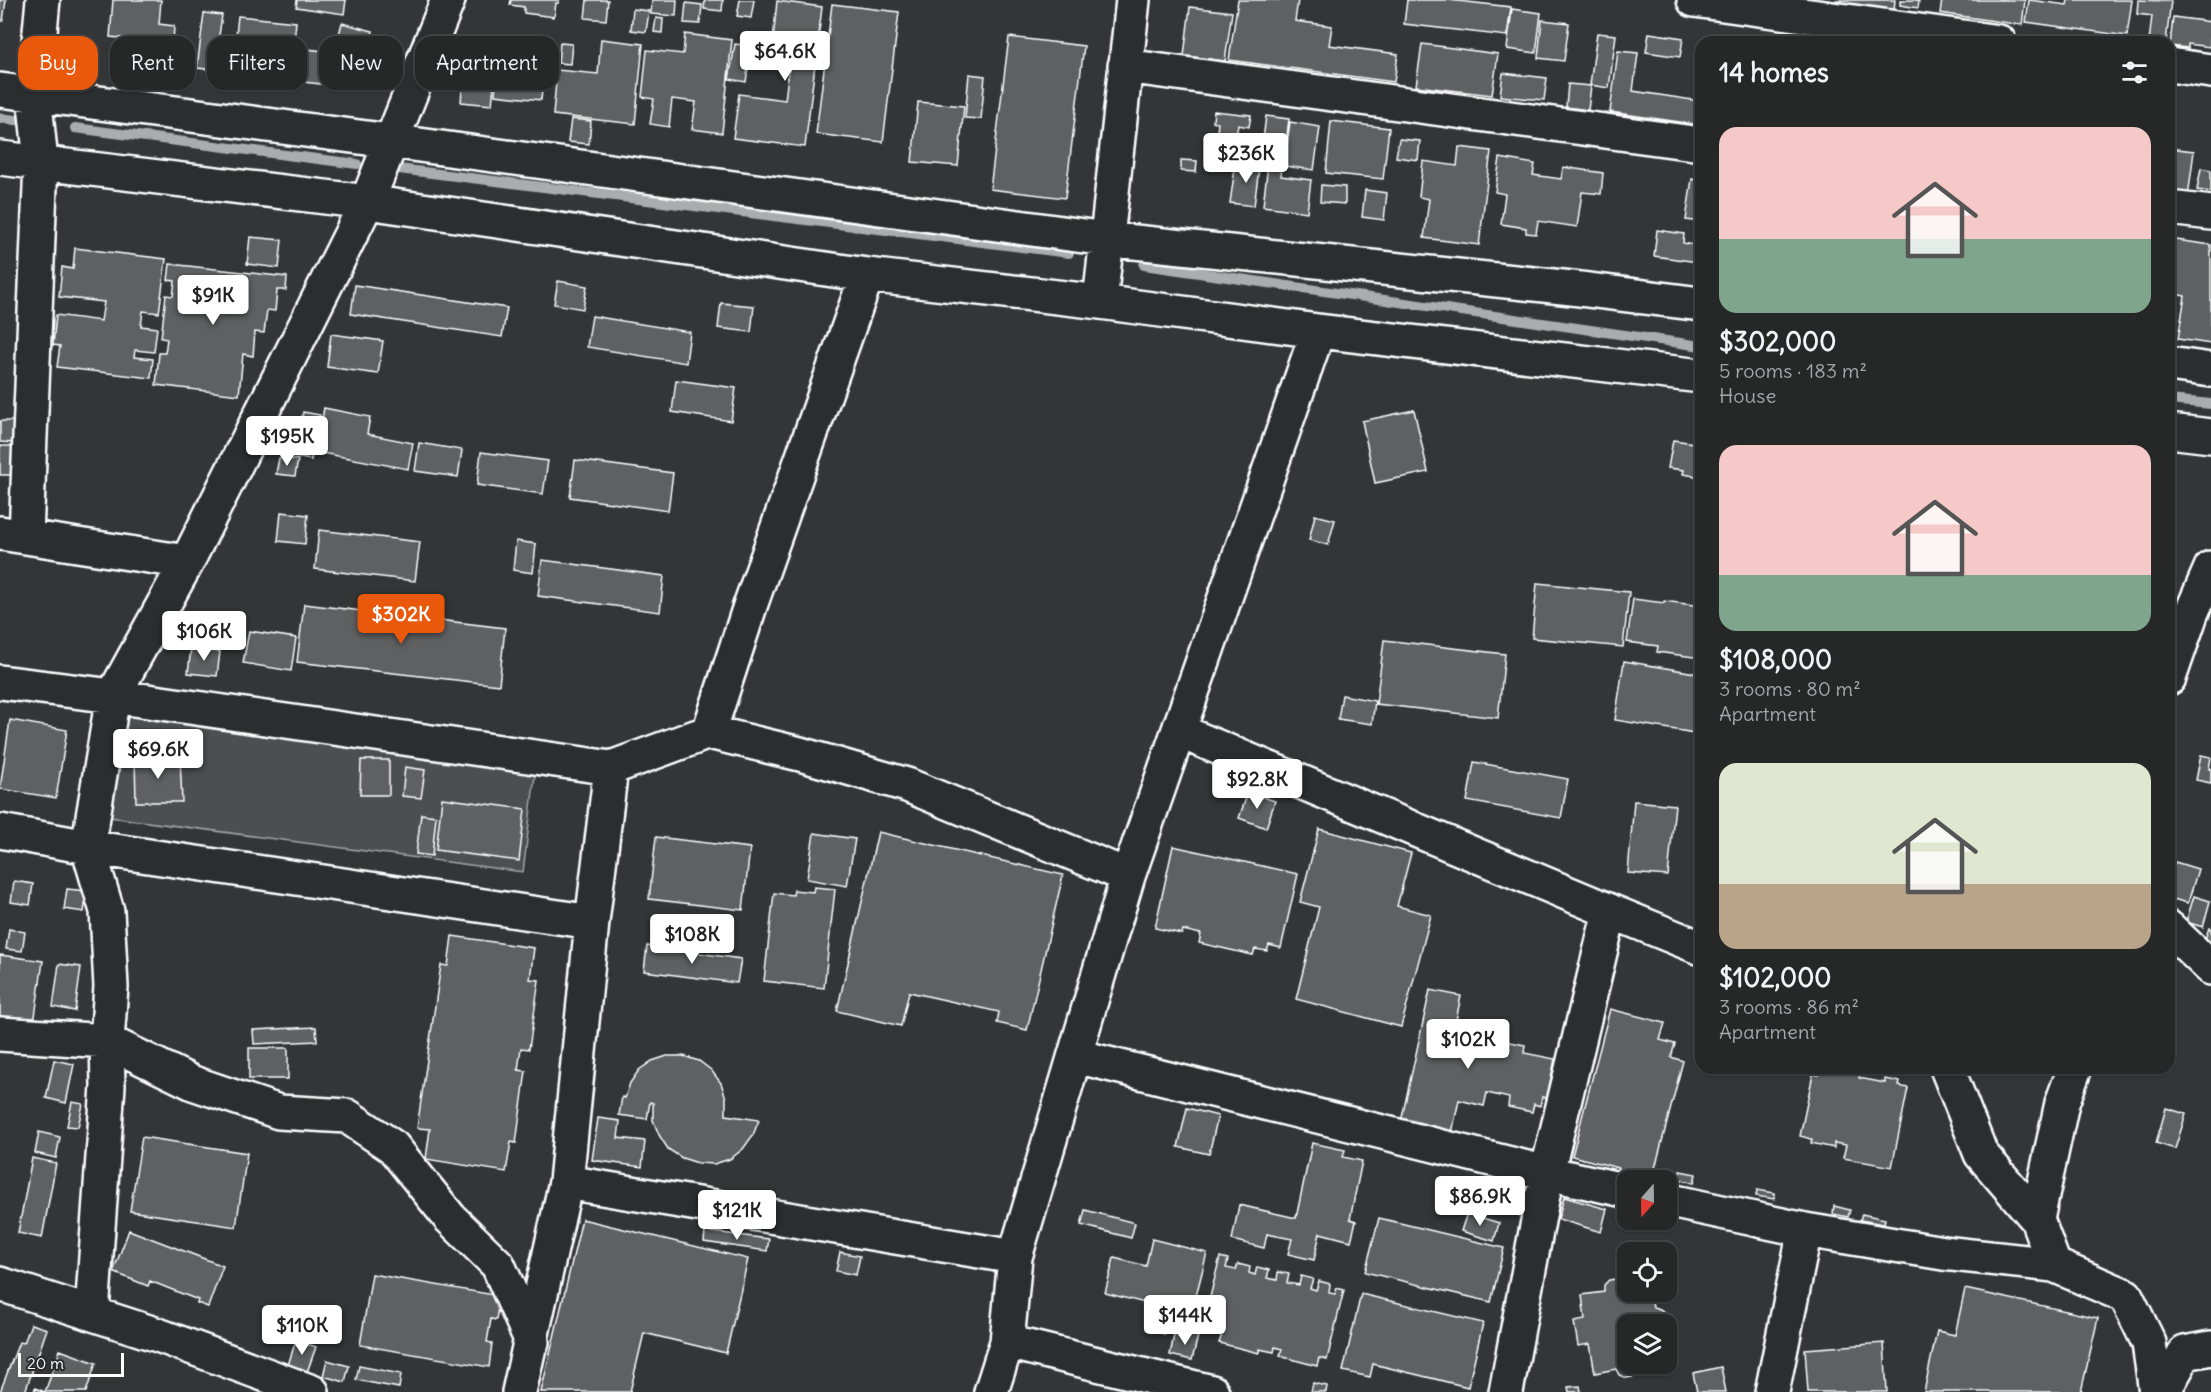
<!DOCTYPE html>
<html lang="en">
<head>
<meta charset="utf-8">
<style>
  :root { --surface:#262828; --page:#323434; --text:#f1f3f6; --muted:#a4a6a8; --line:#424445; --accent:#ea580c }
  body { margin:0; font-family:Delius,sans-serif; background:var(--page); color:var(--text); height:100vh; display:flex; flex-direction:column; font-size:22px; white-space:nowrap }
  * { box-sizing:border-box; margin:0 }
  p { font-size:20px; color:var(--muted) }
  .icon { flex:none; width:33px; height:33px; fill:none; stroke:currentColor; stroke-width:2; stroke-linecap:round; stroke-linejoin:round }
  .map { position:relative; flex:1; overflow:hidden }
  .panel { position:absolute; left:1695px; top:36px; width:480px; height:1038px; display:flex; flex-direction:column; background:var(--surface); border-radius:18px; box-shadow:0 2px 4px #0004,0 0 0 2px var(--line) }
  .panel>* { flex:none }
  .banner { position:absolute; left:18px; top:36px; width:570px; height:54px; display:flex; gap:12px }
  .needle { width:39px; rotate:200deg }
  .buttons { position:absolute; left:1617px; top:1170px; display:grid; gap:12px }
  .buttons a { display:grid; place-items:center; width:60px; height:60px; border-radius:12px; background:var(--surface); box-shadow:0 2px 4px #0004,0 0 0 2px var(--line); font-size:30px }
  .scale { position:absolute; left:18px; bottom:15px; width:106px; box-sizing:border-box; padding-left:6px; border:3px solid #fff; border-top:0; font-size:16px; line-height:21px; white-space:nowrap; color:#fff; -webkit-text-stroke:4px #2a2d2e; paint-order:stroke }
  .price { position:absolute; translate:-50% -51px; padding:0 14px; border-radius:6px; background:#fff; color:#222; font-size:20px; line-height:39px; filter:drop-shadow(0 2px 3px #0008) }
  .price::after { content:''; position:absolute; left:50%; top:36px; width:18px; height:14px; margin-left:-9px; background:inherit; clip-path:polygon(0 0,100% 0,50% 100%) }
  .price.on { background:var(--accent); color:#fff }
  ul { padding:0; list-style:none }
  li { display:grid; align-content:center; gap:12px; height:318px; padding:0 24px }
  li span { display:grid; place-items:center; height:186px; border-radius:18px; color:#555 }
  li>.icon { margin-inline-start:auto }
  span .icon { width:108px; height:108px; fill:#fffc; stroke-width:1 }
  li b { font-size:26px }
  h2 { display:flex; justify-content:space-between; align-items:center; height:72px; padding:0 24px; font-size:26px }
  .tag { padding:0 21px; border-radius:18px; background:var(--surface); box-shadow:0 2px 4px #0004,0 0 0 2px var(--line); font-size:21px; line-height:54px }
  .tag.on { background:var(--accent); color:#fff }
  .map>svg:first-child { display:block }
  .green { fill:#4c4f50; stroke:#a6a7a8; stroke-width:1.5 }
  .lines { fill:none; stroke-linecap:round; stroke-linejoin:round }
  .stream { stroke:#abacad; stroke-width:10 }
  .building { fill:#5f6162; stroke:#fff; stroke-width:1.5 }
  .minor-casing { stroke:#fff; stroke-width:38 }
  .minor { stroke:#2a2d2e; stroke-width:33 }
</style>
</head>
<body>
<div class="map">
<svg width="2211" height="1392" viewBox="0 0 2211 1392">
  <rect width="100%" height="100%" fill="#333536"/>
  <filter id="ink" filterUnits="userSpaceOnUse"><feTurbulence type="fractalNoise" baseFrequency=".0167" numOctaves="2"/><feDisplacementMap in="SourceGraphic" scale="12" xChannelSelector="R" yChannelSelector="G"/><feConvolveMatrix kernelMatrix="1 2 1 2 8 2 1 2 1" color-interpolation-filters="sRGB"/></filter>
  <g filter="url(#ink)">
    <!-- green -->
    <path class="green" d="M123 713 536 767 523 872 110 817Z"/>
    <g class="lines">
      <!-- stream -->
      <path class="stream" d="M0 118 31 122
        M75 128 357 164
        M399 169 1069 253
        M1144 265 1701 346
        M2169 400 2211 404"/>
    </g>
    <!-- building -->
    <path class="building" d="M0 0H6L3 21H0Z
      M113 0H161L159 24 174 26 173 43 110 37Z
      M297 0H346L344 14 296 7Z
      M511 0H559V3H556L554 17 524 13V7L510 5Z
      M587 0H608L606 20 585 18Z
      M652 0H677L676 16 651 14Z
      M705 0H723L722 11 704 9Z
      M740 0H754L751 18 737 16Z
      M1238 0H1298L1295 21 1332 26 1329 45 1398 54 1394 82 1229 60Z
      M1407 0H1449L1511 7 1507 36 1404 24Z
      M1836 0H1895L1894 10 1836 2Z
      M1900 0H1919L1918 8 1900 5Z
      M1942 0H2025L2022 25 1940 13Z
      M2029 0 2067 5 2068 0H2132L2127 36 2026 22Z
      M2138 0 2171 1 2166 42H2149L2152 16 2137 14Z
      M777 1 822 7 805 147 733 138 739 94 785 100 791 52 772 50Z
      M686 3 702 5 700 24 684 23Z
      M832 4 899 12 883 142 816 134Z
      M1190 7 1232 12 1225 61 1184 56Z
      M633 9 649 11 646 32 631 30Z
      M1512 9 1541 13 1536 53 1507 49Z
      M204 13 222 15 214 70 197 68Z
      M238 16 296 22 290 80 232 74Z
      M2173 17 2211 22 2210 47 2188 44V48L2170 46Z
      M656 18 663 19 662 33 654 32Z
      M1542 20 1569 23 1564 61 1538 58Z
      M342 23 373 31 369 49 337 42Z
      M1597 33 1616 35 1609 88 1590 85Z
      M1649 33 1683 38 1680 57 1646 52Z
      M685 34 732 40 722 133 692 129 696 102 672 99 669 127 650 124 654 99 642 97 647 50 683 54Z
      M1009 37 1084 46 1065 198 990 189Z
      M500 38 547 42 541 100 495 95Z
      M601 39 643 44 635 124 553 115 557 70 598 74Z
      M560 43 572 44 570 64 558 63Z
      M735 44 751 46 746 82 729 79Z
      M1422 44 1498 54 1492 95 1416 86Z
      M298 48 333 52 329 85 295 81Z
      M1618 51 1638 53 1633 91 1699 101 1701 84V125L1610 112Z
      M465 52 497 55 492 105 461 102Z
      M371 54 388 58 381 85 364 80Z
      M1503 73 1547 78 1544 100 1500 96Z
      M969 74 985 76 981 119 965 118Z
      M1568 84 1591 86 1588 110 1566 107Z
      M918 102 964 106 958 166 912 162Z
      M1214 111 1251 115 1249 127 1238 125 1236 135 1217 133 1218 122H1213Z
      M1266 116 1289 119 1284 159 1261 155Z
      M571 119 591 121 589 144 568 142Z
      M1331 121 1389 128 1383 179 1326 173Z
      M1290 122 1320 127 1314 170 1284 166Z
      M1399 139 1420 141 1418 160 1396 157Z
      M1459 147 1491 151 1479 245 1424 238 1429 199 1419 197 1423 161 1457 166Z
      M2169 148 2194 151 2188 197 2169 194Z
      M1500 158 1535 164 1533 175 1561 179 1563 167 1603 173 1601 194 1582 192 1577 227 1538 221 1536 234 1526 233V228L1501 224 1505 194 1495 192Z
      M1245 159 1260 161 1254 206 1230 203 1235 168 1244 169Z
      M1181 160 1197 161 1196 172 1181 171Z
      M1268 164 1282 166 1281 176 1311 180 1307 212 1263 206Z
      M2201 168 2211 170V192L2197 190Z
      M1692 179 1701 181V222L1686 220Z
      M1321 185 1345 187V204L1320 202Z
      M1365 190 1387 193 1384 220 1362 217Z
      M1657 230 1684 234 1683 243 1700 246 1698 262 1654 256Z
      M250 237 282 240 279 268 247 264Z
      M2169 239 2211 245V344L2178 339 2185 296 2175 294 2172 321 2169 320Z
      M75 248 166 259 159 313 143 311 141 326 157 328 154 352 135 350 134 357 153 359 151 378 57 367 60 346 53 345 56 315 101 321 104 302 59 297 62 267 73 269Z
      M170 264 287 277 286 290H277L275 311 267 310 264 333 255 332 253 356 243 354 239 395 156 385 159 353H165L167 339 161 338 166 295 173 296 175 281 168 280Z
      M558 281 587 286 583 309 554 304Z
      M355 285 507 308 502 337 351 314Z
      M721 303 754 306 751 332 718 328Z
      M592 316 690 332 686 363 587 347Z
      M331 334 383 341 378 374 327 367Z
      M676 380 736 388 731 421 672 412Z
      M324 408 370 417 367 434 413 443 408 469 316 452Z
      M1414 410 1428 472 1375 483 1362 421Z
      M303 412 320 415 311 460 285 455 292 424 300 426Z
      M0 421H15L14 443 0 442Z
      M1673 440 1701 444V477L1683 474 1684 470 1668 468Z
      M419 443 462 450 458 477 415 471Z
      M0 446H12L11 475H0Z
      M481 452 548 461 543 494 477 485Z
      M279 458 298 460 295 476 276 474Z
      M575 460 673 473 668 511 570 497Z
      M281 512 308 515 305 544 278 541Z
      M1315 515 1335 520 1328 545 1309 540Z
      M319 530 420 542 415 581 315 569Z
      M516 541 536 544 533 573 513 570Z
      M542 560 664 576 660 612 538 596Z
      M1537 583 1629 592 1623 647 1532 638Z
      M1633 599 1664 603V601L1701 606V658L1657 652 1658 646 1627 642Z
      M304 604 505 628 499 685 297 662Z
      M249 631 296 638 291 671 243 663Z
      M1384 640 1505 654 1498 718 1376 704Z
      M191 648 220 652 217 676 188 673Z
      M1624 661 1701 674V734L1615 720Z
      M1342 695 1375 701 1372 724 1338 719Z
      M10 720 67 730 56 798 0 789Z
      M2201 755 2211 757 2209 769H2211V783L2196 780Z
      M180 757 182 802H136L135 758Z
      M361 760H389V795H360Z
      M1474 762 1568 779 1561 818 1467 801Z
      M405 767 425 770 421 798 402 796Z
      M1248 792 1275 801 1266 828 1239 818Z
      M442 798 525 809 519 861 436 850Z
      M1634 801 1675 805 1668 876 1628 873Z
      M421 814 436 816 432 856 416 854Z
      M1319 829 1411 853 1397 906 1431 915 1401 1027 1296 999 1319 907 1300 902Z
      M878 832 1063 875 1027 1030 997 1023 999 1012 909 992 901 1026 837 1011Z
      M814 833 855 839 847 886 807 879Z
      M656 837 750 848 743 910 649 899Z
      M1173 846 1298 874 1281 948 1269 945 1267 951 1255 949 1253 955 1199 943 1201 934 1183 930 1182 934 1155 928Z
      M2175 862 2198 869 2188 903 2169 898V881Z
      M14 881 33 884 30 905 11 902Z
      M814 887 835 889 824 988 764 981 774 893 793 895 794 890 813 892Z
      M67 889 87 891 84 912 64 909Z
      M2194 896 2210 901 2203 927 2186 922Z
      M2209 928H2211V948L2203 945Z
      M9 929 25 932 22 951 6 949Z
      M452 936 534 948 530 979 539 980 529 1049 521 1048 518 1070 526 1071 516 1143 511 1142 506 1172 426 1159 430 1129 417 1128 441 965 448 966Z
      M647 946 741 959 737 983 644 971Z
      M0 955 43 961 34 1023 0 1018Z
      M59 964 81 967 75 1011 53 1007Z
      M1430 990 1461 996 1454 1030 1525 1045 1524 1053 1555 1059 1547 1098 1542 1097 1540 1106 1534 1104 1532 1112 1508 1107 1509 1098 1487 1093 1484 1106 1459 1100 1452 1133 1401 1122Z
      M1610 1009 1665 1023 1660 1040 1675 1044 1671 1057 1683 1061 1652 1180H1638L1641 1172 1630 1169 1629 1178 1617 1175 1619 1168 1572 1156Z
      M316 1027 317 1041 254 1044 253 1030Z
      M249 1048H288V1079H249Z
      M667 1056H683L699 1061 711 1070 721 1083 726 1098V1115L759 1120 753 1135 743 1149 730 1159 714 1164 698 1163 682 1158 668 1149 659 1135 653 1120V1103L650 1102 647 1119 619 1115 622 1097 625 1098 630 1083 639 1070 652 1061Z
      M54 1060 74 1064 66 1103 46 1098Z
      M1820 1068H1843L1861 1072 1859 1078 1885 1083V1079L1900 1082 1899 1086 1908 1088 1892 1167 1843 1158 1846 1145 1834 1143V1148L1811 1143 1812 1139 1800 1136 1813 1074 1819 1075Z
      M72 1102 83 1104 78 1127 67 1126Z
      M1187 1108 1218 1116 1209 1154 1178 1147Z
      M2166 1108 2186 1114 2175 1149 2156 1143Z
      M598 1118 620 1121 618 1138 645 1141 642 1167 592 1160Z
      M39 1132 60 1137 56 1158 35 1153Z
      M142 1137 247 1153 236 1227 130 1211Z
      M1312 1143 1345 1150 1343 1157 1362 1161 1350 1219 1356 1221 1351 1241 1320 1233 1314 1260 1288 1254 1292 1239 1267 1234 1264 1248 1232 1240 1239 1205 1296 1218Z
      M32 1158 56 1163 42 1238 18 1233Z
      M1680 1171 1696 1174 1694 1183 1679 1179Z
      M1757 1190 1775 1193 1774 1199 1756 1196Z
      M1564 1197 1607 1209 1601 1232 1558 1219Z
      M1834 1206 1850 1210 1848 1217 1833 1214Z
      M1085 1210 1135 1223 1131 1238 1081 1225Z
      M1467 1213 1499 1223 1494 1241 1461 1231Z
      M1862 1214 1885 1219 1884 1224 1860 1220Z
      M1379 1218 1504 1248 1491 1302 1365 1272Z
      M582 1219 748 1259 726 1353 644 1333 630 1392H541Z
      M129 1230 223 1266 208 1307 197 1303 198 1300 150 1281 148 1286 113 1272Z
      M705 1231 769 1239 767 1251 704 1242Z
      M1152 1239 1207 1253 1190 1319 1176 1315 1180 1301 1173 1300 1165 1334 1146 1329 1153 1305 1105 1293 1114 1258 1146 1266Z
      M840 1252 860 1256 856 1275 836 1271Z
      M1220 1257 1228 1259 1226 1268 1236 1270 1238 1264 1250 1267 1249 1273 1255 1275 1257 1267 1269 1270 1267 1278 1277 1280 1278 1272 1289 1274 1287 1283 1299 1285 1301 1276 1313 1279 1310 1288 1316 1290 1319 1281 1330 1284 1329 1293 1335 1294 1337 1288 1344 1290 1327 1360 1319 1358 1317 1366 1280 1356 1282 1349 1275 1347 1274 1352 1259 1349V1353L1219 1343 1222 1334 1202 1329Z
      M372 1274 500 1296 496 1320 491 1319 487 1342 492 1343 489 1367 360 1345Z
      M1616 1279 1623 1281 1628 1287V1292H1650L1653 1307 1660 1309 1666 1314 1667 1322 1666 1324H1628V1364H1648L1638 1365 1637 1372 1632 1377 1626 1378 1619 1375 1616 1369 1595 1373 1590 1344 1578 1346 1574 1322 1585 1320 1582 1295 1604 1292V1285L1609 1280Z
      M1965 1289 2098 1318 2081 1392H1924L1937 1331 1955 1335Z
      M1361 1294 1483 1323 1468 1387 1373 1364 1370 1377 1343 1371Z
      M31 1324 47 1329 25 1392H0L19 1342 24 1343Z
      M1189 1330 1199 1332 1192 1360 1170 1355 1174 1335 1187 1338Z
      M296 1340 316 1347 307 1372 288 1365Z
      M1884 1343 1887 1392H1808L1805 1349Z
      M60 1350 96 1363 86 1392H34L35 1388 45 1392Z
      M327 1360 349 1366 345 1382 323 1376Z
      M359 1366 401 1374 399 1388 356 1380Z
      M1721 1367 1726 1392H1697L1693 1373Z
      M1313 1383 1327 1386 1326 1392H1311Z
      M1580 1386 1581 1392H1569L1568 1387Z"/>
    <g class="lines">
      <!-- minor casing -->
      <g class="minor-casing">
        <path id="minor" d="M1694 0 1999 42
          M2169 65 2211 71
          M1125 66 1701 144
          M0 90 390 141 1106 239 1572 288 1701 304
          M0 158 367 202 867 275 1100 302 1318 331 1701 376
          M2169 208 2211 213
          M1100 302 1133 0
          M2169 364 2211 370
          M2169 431 2211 436
          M0 533 187 562
          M26 536 41 162 34 94 43 0
          M2169 678 2191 614 2211 568
          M0 682 113 696 611 768 709 732 800 754 907 785 1128 876
          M1179 731 1610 911 1547 1173 1506 1392
          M709 732 750 606 867 275
          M0 831 88 847 592 922
          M1610 911 1701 948
          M2169 928 2211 968
          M0 1034 107 1041 193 1083 279 1112 347 1116 393 1147 450 1218 498 1265 532 1342
          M1076 1056 1547 1173 1628 1191
          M1947 1068 1981 1154 2037 1219
          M2075 1068 2062 1103 2037 1219 2054 1265 2126 1296 2149 1343 2156 1392
          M566 1182 1015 1257
          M1666 1200 1805 1230 1943 1253 2054 1265
          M0 1284 158 1335 312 1392
          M92 1313 108 1086 107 1041 111 987 107 911 88 847 113 696 187 562 367 202 448 0
          M1007 1342 1212 1392
          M519 1392 566 1182 592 922 611 768
          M991 1392 1007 1342 1015 1257 1128 876 1318 331
          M1772 1392 1805 1230
          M2163 1392 2185 1353 2211 1348"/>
      </g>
      <!-- minor -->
      <use href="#minor" class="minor"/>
    </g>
  </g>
</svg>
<div class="buttons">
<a><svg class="needle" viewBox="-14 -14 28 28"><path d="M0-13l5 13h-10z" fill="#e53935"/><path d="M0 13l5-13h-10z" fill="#a4a6a8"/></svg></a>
<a><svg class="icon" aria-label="locate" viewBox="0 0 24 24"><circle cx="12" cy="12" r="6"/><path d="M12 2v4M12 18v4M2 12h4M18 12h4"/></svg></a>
<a><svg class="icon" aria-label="layers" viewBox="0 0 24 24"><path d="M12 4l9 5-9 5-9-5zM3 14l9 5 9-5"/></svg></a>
</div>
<div class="scale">20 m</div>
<b class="price" style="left:785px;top:82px">$64.6K</b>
<b class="price" style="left:1246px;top:184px">$236K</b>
<b class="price" style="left:213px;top:326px">$91K</b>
<b class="price" style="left:287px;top:467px">$195K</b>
<b class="price on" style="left:401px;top:645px">$302K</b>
<b class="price" style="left:204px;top:662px">$106K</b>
<b class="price" style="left:158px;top:780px">$69.6K</b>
<b class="price" style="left:1257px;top:810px">$92.8K</b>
<b class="price" style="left:692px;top:965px">$108K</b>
<b class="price" style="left:1468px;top:1070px">$102K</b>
<b class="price" style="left:1480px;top:1227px">$86.9K</b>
<b class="price" style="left:737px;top:1241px">$121K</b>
<b class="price" style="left:1185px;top:1346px">$144K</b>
<b class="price" style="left:302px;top:1356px">$110K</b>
<div class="banner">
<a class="tag on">Buy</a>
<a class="tag">Rent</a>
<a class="tag">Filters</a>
<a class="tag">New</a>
<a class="tag">Apartment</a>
</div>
<section class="panel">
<h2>14 homes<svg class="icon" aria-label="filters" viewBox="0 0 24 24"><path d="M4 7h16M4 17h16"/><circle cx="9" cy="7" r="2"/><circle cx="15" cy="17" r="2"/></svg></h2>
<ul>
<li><span style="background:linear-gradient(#f6c9c9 60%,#7fa58c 0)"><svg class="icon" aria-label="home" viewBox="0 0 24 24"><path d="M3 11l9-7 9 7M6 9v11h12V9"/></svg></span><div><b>$302,000</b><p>5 rooms · 183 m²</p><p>House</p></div></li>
<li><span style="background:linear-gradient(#f6c9c9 70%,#7fa58c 0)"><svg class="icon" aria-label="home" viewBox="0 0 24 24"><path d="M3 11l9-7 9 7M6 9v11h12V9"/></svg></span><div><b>$108,000</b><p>3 rooms · 80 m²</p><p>Apartment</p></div></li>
<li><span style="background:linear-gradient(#dfe7d0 65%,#b9a48a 0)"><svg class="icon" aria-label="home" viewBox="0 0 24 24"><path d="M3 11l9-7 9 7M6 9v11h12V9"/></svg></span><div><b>$102,000</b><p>3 rooms · 86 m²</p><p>Apartment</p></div></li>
</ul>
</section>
</div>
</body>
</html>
